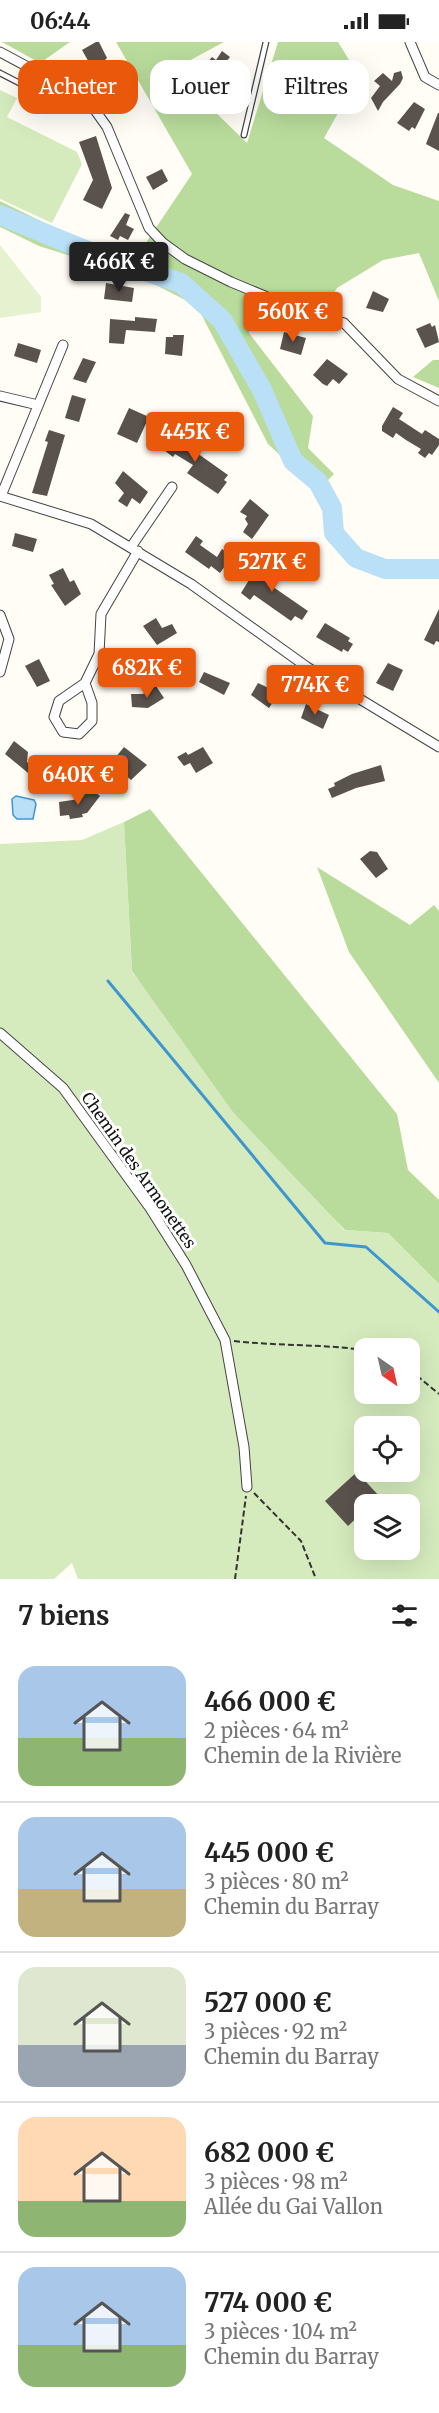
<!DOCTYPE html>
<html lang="fr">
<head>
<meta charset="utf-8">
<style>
  :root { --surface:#fff; --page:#f2f2f2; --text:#222; --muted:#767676; --line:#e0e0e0; --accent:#ea580c }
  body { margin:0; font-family:Merriweather,serif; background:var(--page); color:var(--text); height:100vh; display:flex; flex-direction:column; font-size:22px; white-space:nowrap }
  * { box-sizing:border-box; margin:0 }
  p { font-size:20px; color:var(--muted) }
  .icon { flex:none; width:33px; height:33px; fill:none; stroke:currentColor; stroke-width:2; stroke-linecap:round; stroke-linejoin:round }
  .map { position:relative; height:1537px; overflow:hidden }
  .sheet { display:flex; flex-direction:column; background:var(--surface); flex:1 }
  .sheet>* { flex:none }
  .guide { position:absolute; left:18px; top:18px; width:404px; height:54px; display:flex; gap:12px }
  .needle { width:39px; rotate:146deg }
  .controls { position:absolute; left:354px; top:1296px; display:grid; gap:12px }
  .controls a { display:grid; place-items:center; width:66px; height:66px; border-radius:12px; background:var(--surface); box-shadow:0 6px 24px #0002; font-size:30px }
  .price { position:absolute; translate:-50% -51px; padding:0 14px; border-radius:6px; background:var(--accent); color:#fff; font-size:20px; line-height:39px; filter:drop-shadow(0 2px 3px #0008) }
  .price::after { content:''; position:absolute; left:50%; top:36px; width:18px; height:14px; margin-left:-9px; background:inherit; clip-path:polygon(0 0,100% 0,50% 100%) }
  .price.on { background:#222; color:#fff }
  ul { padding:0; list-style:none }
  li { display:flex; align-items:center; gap:18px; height:150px; padding:0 18px }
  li+li { border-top:2px solid var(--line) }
  li span { display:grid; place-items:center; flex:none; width:168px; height:120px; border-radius:18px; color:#555 }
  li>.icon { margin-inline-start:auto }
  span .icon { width:72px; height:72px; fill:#fffc; stroke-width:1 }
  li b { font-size:26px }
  h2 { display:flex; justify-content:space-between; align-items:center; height:72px; padding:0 18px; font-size:26px }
  .tag { padding:0 21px; border-radius:18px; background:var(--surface); box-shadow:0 6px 24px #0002; font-size:21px; line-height:54px }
  .tag.on { background:var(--accent); color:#fff }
  .status { display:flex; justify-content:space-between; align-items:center; height:42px; padding:0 30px; background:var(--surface); direction:ltr }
  .status svg { height:16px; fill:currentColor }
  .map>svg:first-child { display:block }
  .green { fill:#d5ebbd; fill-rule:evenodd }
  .forest { fill:#b9dc9c }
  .pitch { fill:#e6f2cf }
  .water { fill:#b9e0f7; stroke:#3f96cf; stroke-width:1.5 }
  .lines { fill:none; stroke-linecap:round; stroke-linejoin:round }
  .stream { stroke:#3f96cf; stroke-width:3 }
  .river { stroke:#b9e0f7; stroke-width:20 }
  .building { fill:#5a524d }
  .service-casing { stroke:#444; stroke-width:7 }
  .minor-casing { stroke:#444; stroke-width:11 }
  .path { stroke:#333; stroke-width:2; stroke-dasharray:6 3; stroke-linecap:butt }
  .service { stroke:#fff; stroke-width:4.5 }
  .minor { stroke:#fff; stroke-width:9 }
  .labels { text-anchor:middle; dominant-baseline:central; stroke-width:6; stroke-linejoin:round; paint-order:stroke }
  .street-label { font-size:16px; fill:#111; stroke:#fff }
</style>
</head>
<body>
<div class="status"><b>06:44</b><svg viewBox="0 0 49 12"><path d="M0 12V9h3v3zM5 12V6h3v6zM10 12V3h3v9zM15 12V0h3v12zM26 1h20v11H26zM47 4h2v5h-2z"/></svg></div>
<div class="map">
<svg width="439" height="1537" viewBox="0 0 439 1537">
  <rect width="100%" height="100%" fill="#fffdf5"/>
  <!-- green -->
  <path class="green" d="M0 48 17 56 7 75 77 110 82 122 52 181 0 157Z
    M124 780 132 930 344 1188 388 1191 439 1242V1537H78L72 1521 54 1537H0V802L82 798ZM364 1306H410V1352H364ZM364 1384H410V1430H364ZM364 1462H410V1508H364Z"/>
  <!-- forest -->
  <path class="forest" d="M2 0H70L40 21Z
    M116 0H224L172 28 247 101 278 0H338L359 34 324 96 393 143 439 159V259L419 211 383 218 337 246 324 268 258 247 249 291 313 374 308 406 334 432 318 448 268 402 197 264 144 237 39 204 0 185V159L51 184 135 217 192 132Z
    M433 318H439V346L413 335Z
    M150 767 397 1072 408 1128 439 1158V1242L388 1191 345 1188 233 1070 132 929 124 780Z
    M317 825 410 883 434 863 439 869V1041L349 910Z"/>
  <!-- pitch -->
  <path class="pitch" d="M0 203 41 255V270L0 276Z"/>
  <!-- water -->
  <path class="water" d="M16 754 34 758 36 762 33 777H17L13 773 12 757Z"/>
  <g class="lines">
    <!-- stream -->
    <path class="stream" d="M108 939 325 1201 366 1205 439 1270"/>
    <!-- river -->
    <path class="river" d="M0 173 102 215 181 241 222 278 262 348 293 419 318 440 332 466 334 491 356 516 385 527H439"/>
  </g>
  <!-- building -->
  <path class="building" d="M96 0H99L107 16 105 18 115 35 111 38 115 44 97 50 88 35 95 31 82 8Z
    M222 9 230 15 207 42 196 34 212 15 216 18Z
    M235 28 246 31 238 65 226 62Z
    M401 29 403 36 400 42 383 60 378 69 371 56 380 44 374 39 383 31 392 39 394 31Z
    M414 60 425 67 415 87 412 85 409 89 397 81Z
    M438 71H439V109L426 102Z
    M96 94 112 146 102 167 83 158 93 138 79 100Z
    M162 127 168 139 153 148 146 135Z
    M125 171 130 173 126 183 134 187 128 198 120 194 118 198 110 194Z
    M106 241 134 246 132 260 104 257Z
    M373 249 389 257 383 270 366 266Z
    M135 275 157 277 155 290 126 288 124 302 109 301 110 277 135 279Z
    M430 281 432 285 435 283 439 300 425 306 416 287Z
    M284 290 306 296 301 313 280 307Z
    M173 293H184L182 314 165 312 166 295H173Z
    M18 301 41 308 37 321 14 314Z
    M83 316 96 320 86 341 73 337Z
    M327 317 348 332 339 342 333 337 327 344 323 342 313 333Z
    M72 353 86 357 79 380 65 376Z
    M393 365 403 371 399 377 422 392 425 388 439 397V403L432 413 429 411 425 416 418 411 421 407 406 398 396 391 393 396 382 389V384Z
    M129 366 149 375 137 401 117 392Z
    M49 388 65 393 47 454 32 451 48 400 45 399Z
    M164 391 182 400 185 397 193 402 190 406 228 433 224 438 227 440 218 452 187 431 193 423 175 412 173 415 156 402Z
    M123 429 148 450 140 462 132 456 127 465 118 459 124 451 115 441Z
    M250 457 269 473 252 497 243 490 248 482 245 477 247 474 240 470Z
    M15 491 37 497 33 510 12 504Z
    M196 494 203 499 200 503 217 515 222 507 232 514 220 531 211 524 209 527 185 510Z
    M263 515 274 522 263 538 308 569 302 578 295 574 291 579 254 553 250 558 241 551Z
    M63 526 70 540 74 538 81 552 65 564 51 543 54 542 49 533Z
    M439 567V600L436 599 434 603 424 598Z
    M156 576 162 586 172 582 177 591 157 603 143 584Z
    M325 581 350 596 348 599 353 602 348 610 343 607 342 610 316 595Z
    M39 617 50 639 37 645 25 624Z
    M388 621 403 628 393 649 376 641Z
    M204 630 230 641 224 653 199 640Z
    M258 641 279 651 269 666 251 653Z
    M156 644 164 656 148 666 132 665 131 652H143Z
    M306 662 329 673 323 687 301 676Z
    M14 699 28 710 27 720 38 728 33 735 5 712Z
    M124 705 147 723 131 738 111 721Z
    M203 705 213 721 196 731 190 721 184 724 177 715 186 710 188 713Z
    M381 723 385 739 356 746 332 756 328 747 335 744 334 741 352 732Z
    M86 750H95L100 754 87 771 82 772 83 775 70 777 69 773 60 774 59 760 79 757Z
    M370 809 377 810 388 827 376 836 360 817Z
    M357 1430 380 1455 372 1462H364V1469L348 1484 325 1459Z"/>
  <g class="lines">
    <!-- service casing -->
    <g class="service-casing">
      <path id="service" d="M0 31 68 66 91 64
        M244 93 266 0"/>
    </g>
    <!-- minor casing -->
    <g class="minor-casing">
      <path id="minor" d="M410 0 425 35 439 43
        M0 10 69 47 92 64 107 85 149 186 163 201 185 217 231 240 284 262 344 281 398 337 439 359
        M0 354 38 363
        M0 454 91 482 191 542 307 625 439 705
        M1 454 63 303
        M131 505 172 445
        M0 573 9 597 0 630
        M85 641 92 661V679L79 692 63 690 54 675 59 659 85 641 99 612 101 572 138 509
        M0 991 63 1046 150 1166 186 1223 225 1298 244 1405 247 1445"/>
    </g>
    <!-- path -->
    <path class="path" d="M234 1299C278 1304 321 1302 364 1308
      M410 1328 439 1352
      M254 1451 301 1499 316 1537
      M235 1537 246 1454"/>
    <!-- service -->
    <use href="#service" class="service"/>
    <!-- minor -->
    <use href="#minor" class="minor"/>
  </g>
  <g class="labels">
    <!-- street labels -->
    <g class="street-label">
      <text transform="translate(139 1128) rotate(55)">Chemin des Armonettes</text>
    </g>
  </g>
</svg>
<div class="controls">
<a><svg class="needle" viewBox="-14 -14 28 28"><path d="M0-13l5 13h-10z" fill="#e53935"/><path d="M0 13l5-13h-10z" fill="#767676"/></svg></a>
<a><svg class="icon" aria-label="locate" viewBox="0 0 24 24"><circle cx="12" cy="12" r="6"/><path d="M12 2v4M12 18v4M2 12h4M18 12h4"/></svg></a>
<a><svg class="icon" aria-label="layers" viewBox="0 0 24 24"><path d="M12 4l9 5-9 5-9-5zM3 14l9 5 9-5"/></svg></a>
</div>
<b class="price on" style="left:119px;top:251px">466K €</b>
<b class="price" style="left:293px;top:301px">560K €</b>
<b class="price" style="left:195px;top:421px">445K €</b>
<b class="price" style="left:272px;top:551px">527K €</b>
<b class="price" style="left:147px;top:657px">682K €</b>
<b class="price" style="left:315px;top:674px">774K €</b>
<b class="price" style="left:78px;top:764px">640K €</b>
<div class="guide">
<a class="tag on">Acheter</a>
<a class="tag">Louer</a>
<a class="tag">Filtres</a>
</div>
</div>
<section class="sheet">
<h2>7 biens<svg class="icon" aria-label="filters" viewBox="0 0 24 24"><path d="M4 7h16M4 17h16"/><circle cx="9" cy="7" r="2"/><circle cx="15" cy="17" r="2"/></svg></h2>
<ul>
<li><span style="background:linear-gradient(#a9c7e8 60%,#8fb573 0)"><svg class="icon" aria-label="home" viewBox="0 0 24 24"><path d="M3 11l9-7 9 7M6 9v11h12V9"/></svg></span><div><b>466 000 €</b><p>2 pièces · 64 m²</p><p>Chemin de la Rivière</p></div></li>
<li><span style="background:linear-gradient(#a9c7e8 60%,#c2b280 0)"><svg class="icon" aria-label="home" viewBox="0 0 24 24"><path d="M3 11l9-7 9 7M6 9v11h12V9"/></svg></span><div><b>445 000 €</b><p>3 pièces · 80 m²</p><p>Chemin du Barray</p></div></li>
<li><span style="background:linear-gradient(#dfe7d0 65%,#9aa5b1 0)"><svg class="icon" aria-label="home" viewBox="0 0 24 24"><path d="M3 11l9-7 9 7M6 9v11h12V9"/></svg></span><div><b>527 000 €</b><p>3 pièces · 92 m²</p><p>Chemin du Barray</p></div></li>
<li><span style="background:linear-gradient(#ffd9b3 70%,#8fb573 0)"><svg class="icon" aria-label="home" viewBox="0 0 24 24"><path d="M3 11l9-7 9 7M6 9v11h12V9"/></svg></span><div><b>682 000 €</b><p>3 pièces · 98 m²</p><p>Allée du Gai Vallon</p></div></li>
<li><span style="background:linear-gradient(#a9c7e8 65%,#8fb573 0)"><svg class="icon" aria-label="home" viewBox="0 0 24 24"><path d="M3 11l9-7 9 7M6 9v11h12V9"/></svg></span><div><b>774 000 €</b><p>3 pièces · 104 m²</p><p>Chemin du Barray</p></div></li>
</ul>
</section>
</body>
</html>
